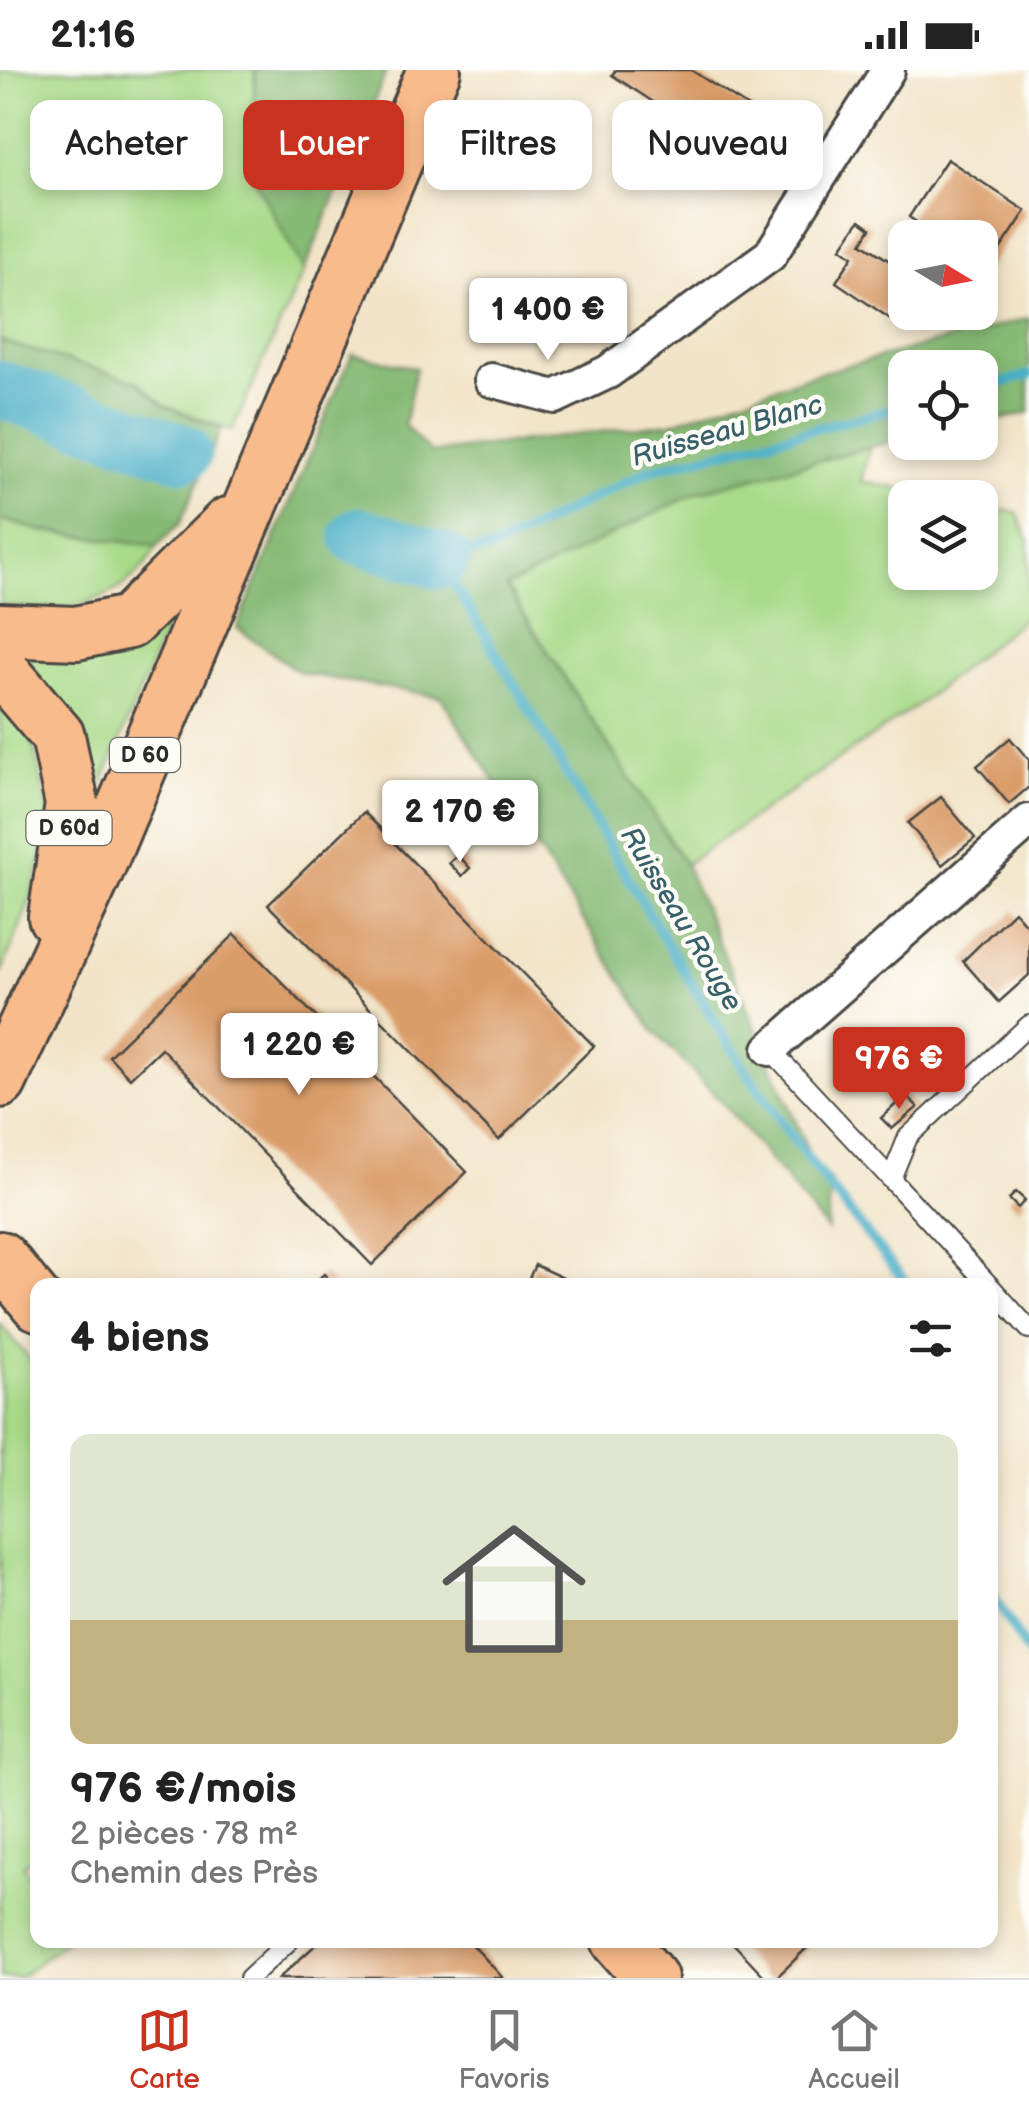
<!DOCTYPE html>
<html lang="fr">
<head>
<meta charset="utf-8">
<style>
  :root { --surface:#fff; --page:#f6f6f6; --text:#222; --muted:#767676; --line:#e0e0e0; --accent:#c8321e }
  body { margin:0; font-family:"Balsamiq Sans",sans-serif; background:var(--page); color:var(--text); height:100vh; display:flex; flex-direction:column; font-size:38px; white-space:nowrap }
  * { box-sizing:border-box; margin:0 }
  p { font-size:32px; color:var(--muted) }
  .icon { flex:none; width:55px; height:55px; fill:none; stroke:currentColor; stroke-width:2; stroke-linecap:round; stroke-linejoin:round }
  .map { position:relative; flex:1; overflow:hidden }
  .side { position:absolute; left:30px; top:1208px; width:968px; height:670px; display:flex; flex-direction:column; background:var(--surface); border-radius:20px; box-shadow:0 5px 15px #0003 }
  .side>* { flex:none }
  .hud { position:absolute; left:30px; top:30px; width:970px; height:90px; display:flex; gap:20px }
  .needle { width:65px; rotate:100deg }
  .fabs { position:absolute; left:888px; top:150px; display:grid; gap:20px }
  .fabs a { display:grid; place-items:center; width:110px; height:110px; border-radius:20px; background:var(--surface); box-shadow:0 5px 15px #0003; font-size:50px }
  .price { position:absolute; translate:-50% -85px; padding:0 22px; border-radius:10px; background:#fff; color:#222; font-size:32px; line-height:65px; filter:drop-shadow(0 2px 5px #0008) }
  .price::after { content:''; position:absolute; left:50%; top:60px; width:30px; height:22px; margin-left:-15px; background:inherit; clip-path:polygon(0 0,100% 0,50% 100%) }
  .price.current { background:var(--accent); color:#fff }
  ul { padding:0; list-style:none }
  li { display:grid; align-content:center; gap:20px; height:530px; padding:0 40px }
  li+li { border-top:2px solid var(--line) }
  li span { display:grid; place-items:center; height:310px; border-radius:20px; color:#555 }
  li>.icon { margin-inline-start:auto }
  span .icon { width:180px; height:180px; fill:#fffc; stroke-width:1 }
  li b { font-size:42px }
  h2 { display:flex; justify-content:space-between; align-items:center; height:120px; padding:0 40px; font-size:42px }
  .tag { padding:0 35px; border-radius:20px; background:var(--surface); box-shadow:0 5px 15px #0003; font-size:35px; line-height:90px }
  .tag.current { background:var(--accent); color:#fff }
  .status { display:flex; justify-content:space-between; align-items:center; height:70px; padding:0 50px; background:var(--surface); direction:ltr }
  .status svg { height:28px; fill:currentColor }
  .dock { display:flex; justify-content:space-around; align-items:center; height:140px; border-top:2px solid var(--line); background:var(--surface); font-size:28px; color:var(--muted) }
  .dock a { display:grid; justify-items:center; gap:5px }
  .dock .current { color:var(--accent) }
  .map>svg:first-child { display:block }
  .green { fill:#a8da89; stroke:#6a825a; stroke-width:2.5 }
  .forest { fill:#86ba75; stroke:#587250; stroke-width:2.5 }
  .lines { fill:none; stroke-linecap:round; stroke-linejoin:round }
  .stream { stroke:#48afc7; stroke-width:10 }
  .canal { stroke:#48afc7; stroke-width:32 }
  .river { stroke:#48afc7; stroke-width:58 }
  .building { fill:#da9c69 }
  .lane-casing { stroke:#494743; stroke-width:22 }
  .street-casing { stroke:#494743; stroke-width:38 }
  .primary-casing { stroke:#494743; stroke-width:58 }
  .lane { stroke:#fff; stroke-width:18 }
  .street { stroke:#fff; stroke-width:32 }
  .primary { stroke:#fabb8c; stroke-width:52 }
  .labels { text-anchor:middle; dominant-baseline:central; stroke-width:9; stroke-linejoin:round; paint-order:stroke }
  .shield { fill:#fdfcf7; stroke:#6a6a68; stroke-width:2.5 }
  .shield-label { font-size:22px; font-weight:bold; fill:#2b2b2b }
  .water-label { font-size:28px; font-style:italic; fill:#376069; stroke:#fdfcf7 }
</style>
</head>
<body>
<div class="status"><b>21:16</b><svg viewBox="0 0 49 12"><path d="M0 12V9h3v3zM5 12V6h3v6zM10 12V3h3v9zM15 12V0h3v12zM26 1h20v11H26zM47 4h2v5h-2z"/></svg></div>
<div class="map">
<svg width="1029" height="1908" viewBox="0 0 1029 1908">
  <rect width="100%" height="100%" fill="#fdfcf7"/>
  <filter id="ink" filterUnits="userSpaceOnUse"><feTurbulence type="fractalNoise" baseFrequency=".01" numOctaves="2"/><feDisplacementMap in="SourceGraphic" scale="20" xChannelSelector="R" yChannelSelector="G"/><feConvolveMatrix kernelMatrix="1 2 1 2 8 2 1 2 1" color-interpolation-filters="sRGB"/></filter>
  <filter id="wash" filterUnits="userSpaceOnUse"><feTurbulence type="fractalNoise" baseFrequency=".0048" numOctaves="4" result="noise"/><feDisplacementMap in="SourceGraphic" scale="40" xChannelSelector="R" yChannelSelector="G"/><feGaussianBlur stdDeviation="2.25" result="paint"/><feColorMatrix in="noise" values="0 0 0 0 0 0 0 0 0 0 0 0 0 0 0 0 0 1.4 0 .05"/><feComposite in="paint" operator="in"/></filter>
  <g filter="url(#wash)">
    <rect width="100%" height="100%" fill="#f2e4c8"/>
    <!-- green -->
    <path class="green" d="M0 0H255L252 105 304 201 232 361 164 335 137 311 89 300 0 270Z
      M870 375 861 411 942 427 905 428V502H980V436L1017 443 1029 471V544L915 637 685 794 506 517 698 422Z
      M0 449 42 461 157 476C127 536 60 544 0 535Z
      M165 549 169 551 96 728 27 587Z
      M0 626 30 660 51 753 28 836 0 906Z
      M0 1254 38 1299V1784L23 1795 37 1821 38 1870 66 1871 19 1908H0Z"/>
    <!-- forest -->
    <path class="forest" d="M255 0H387L304 201 252 105Z
      M1029 248V343L980 354V298H905V368L698 422 506 517 685 794 814 1094 831 1111 827 1160 727 1038 654 961 441 627 301 603 237 558 352 284 416 298 404 355 431 383 671 353 812 305Z
      M0 271 137 311 164 335 221 359 180 453 157 476 42 461 0 449Z"/>
    <g class="lines">
      <!-- stream -->
      <path class="stream" d="M980 319 1029 305
        M456 485 492 479 650 400 905 336
        M439 490C543 657 637 831 744 997 793 1073 851 1145 908 1215
        M990 1521 1029 1585"/>
      <!-- canal -->
      <path class="canal" d="M439 490 456 485"/>
      <!-- river -->
      <path class="river" d="M0 319 183 383
        M359 466 439 490"/>
    </g>
    <g id="blocks">
      <!-- building -->
      <path class="building" d="M616 0H691L762 46 736 86 612 5Z
        M947 89 1026 141 987 199 980 194V168H940L909 147Z
        M860 150 871 158 862 173 905 201V231L892 250 836 212 853 186 841 178Z
        M1010 668 1029 690V717L1009 734 977 696Z
        M941 727 975 768 942 795 908 753Z
        M364 742 594 976 499 1070 268 835Z
        M458 785 470 798 462 806 449 793Z
        M1014 841 1029 858V905L999 932 963 891Z
        M235 864 467 1102 372 1195 161 978 130 1008 109 986Z
        M906 1025 918 1037 892 1059 881 1048Z
        M1016 1122 1025 1130 1018 1138 1009 1129Z
        M535 1195 572 1212 570 1215H526Z
        M324 1204 334 1215H312Z
        M321 1870H468L503 1908H279Z
        M730 1870H815L776 1908H766Z"/>
    </g>
  </g>
  <g filter="url(#ink)">
    <use href="#blocks" fill-opacity="0" stroke="#494743" stroke-width="2.5"/>
    <g class="lines">
      <!-- lane casing -->
      <g class="lane-casing">
        <path id="lane" d="M770 979 891 1109
          M989 1215 891 1109 908 1067 1029 955
          M990 1216 1029 1259
          M249 1908 290 1870"/>
      </g>
      <!-- street casing -->
      <g class="street-casing">
        <path id="street" d="M491 310 555 327 608 302 770 185 888 0
          M770 979 1029 751"/>
      </g>
      <!-- primary casing -->
      <g class="primary-casing">
        <path id="primary" d="M0 560 76 563 129 552 228 454
          M0 598 58 666 72 734 55 847
          M0 1011 99 795 434 0
          M0 1188 38 1234
          M618 1870 651 1908"/>
      </g>
      <!-- lane -->
      <use href="#lane" class="lane"/>
      <!-- street -->
      <use href="#street" class="street"/>
      <!-- primary -->
      <use href="#primary" class="primary"/>
    </g>
  </g>
  <g class="labels">
    <!-- shield labels -->
    <g class="shield">
      <rect x="110" y="668" width="70" height="34" rx="8"/>
      <rect x="26.5" y="741" width="85" height="34" rx="8"/>
    </g>
    <g class="shield-label">
      <text x="145" y="685">D 60</text>
      <text x="69" y="758">D 60d</text>
    </g>
    <!-- water labels -->
    <g class="water-label">
      <text transform="translate(727 361) rotate(-16)">Ruisseau Blanc</text>
      <text transform="translate(681 849) rotate(59)">Ruisseau Rouge</text>
    </g>
  </g>
</svg>
<div class="fabs">
<a><svg class="needle" viewBox="-14 -14 28 28"><path d="M0-13l5 13h-10z" fill="#e53935"/><path d="M0 13l5-13h-10z" fill="#767676"/></svg></a>
<a><svg class="icon" aria-label="locate" viewBox="0 0 24 24"><circle cx="12" cy="12" r="6"/><path d="M12 2v4M12 18v4M2 12h4M18 12h4"/></svg></a>
<a><svg class="icon" aria-label="layers" viewBox="0 0 24 24"><path d="M12 4l9 5-9 5-9-5zM3 14l9 5 9-5"/></svg></a>
</div>
<b class="price" style="left:548px;top:293px">1 400 €</b>
<b class="price" style="left:460px;top:795px">2 170 €</b>
<b class="price" style="left:299px;top:1028px">1 220 €</b>
<b class="price current" style="left:899px;top:1042px">976 €</b>
<div class="hud">
<a class="tag">Acheter</a>
<a class="tag current">Louer</a>
<a class="tag">Filtres</a>
<a class="tag">Nouveau</a>
</div>
<section class="side">
<h2>4 biens<svg class="icon" aria-label="filters" viewBox="0 0 24 24"><path d="M4 7h16M4 17h16"/><circle cx="9" cy="7" r="2"/><circle cx="15" cy="17" r="2"/></svg></h2>
<ul>
<li><span style="background:linear-gradient(#dfe7d0 60%,#c2b280 0)"><svg class="icon" aria-label="home" viewBox="0 0 24 24"><path d="M3 11l9-7 9 7M6 9v11h12V9"/></svg></span><div><b>976 €/mois</b><p>2 pièces · 78 m²</p><p>Chemin des Près</p></div></li>
</ul>
</section>
</div>
<nav class="dock">
<a class="current"><svg class="icon" aria-label="map" viewBox="0 0 24 24"><path d="M3 6l6-2 6 2 6-2v14l-6 2-6-2-6 2zM9 4v14M15 6v14"/></svg>Carte</a>
<a><svg class="icon" aria-label="saved" viewBox="0 0 24 24"><path d="M7 4h10v16l-5-4-5 4z"/></svg>Favoris</a>
<a><svg class="icon" aria-label="home" viewBox="0 0 24 24"><path d="M3 11l9-7 9 7M6 9v11h12V9"/></svg>Accueil</a>
</nav>
</body>
</html>
